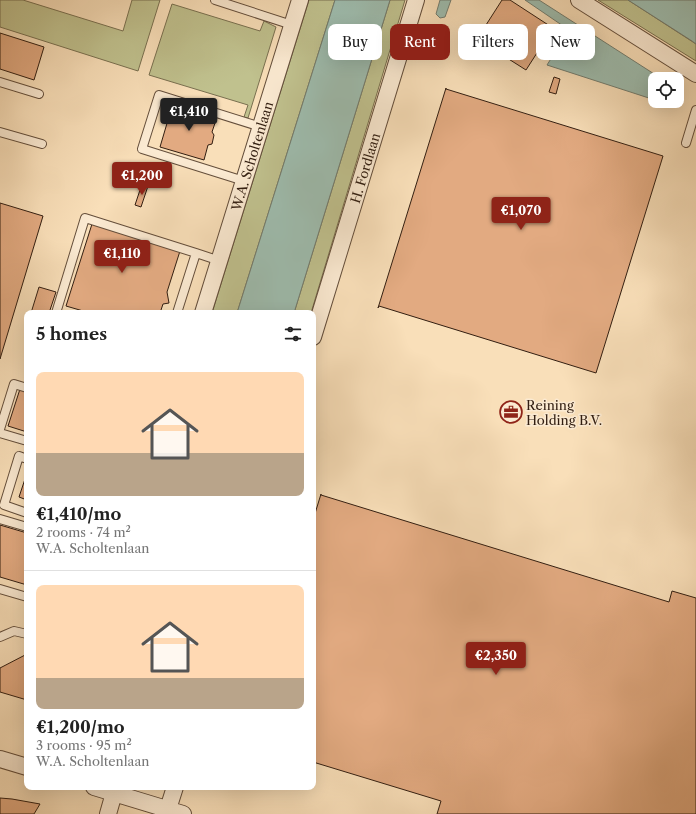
<!DOCTYPE html>
<html lang="en">
<head>
<meta charset="utf-8">
<style>
  :root { --surface:#fff; --page:#f2f2f2; --text:#222; --muted:#767676; --line:#e0e0e0; --accent:#8f2418 }
  body { margin:0; font-family:"Libre Caslon Text",serif; background:var(--page); color:var(--text); height:100vh; display:flex; flex-direction:column; font-size:15px; white-space:nowrap }
  * { box-sizing:border-box; margin:0 }
  p { font-size:13px; color:var(--muted) }
  .icon { flex:none; width:22px; height:22px; fill:none; stroke:currentColor; stroke-width:2; stroke-linecap:round; stroke-linejoin:round }
  .map { position:relative; flex:1; overflow:hidden }
  .sheet { position:absolute; left:24px; top:310px; width:292px; height:480px; display:flex; flex-direction:column; background:var(--surface); border-radius:8px; box-shadow:0 4px 16px #0002 }
  .sheet>* { flex:none }
  .hud { position:absolute; left:328px; top:24px; width:308px; height:36px; display:flex; gap:8px }
  .controls { position:absolute; left:648px; top:72px; display:grid; gap:8px }
  .controls a { display:grid; place-items:center; width:36px; height:36px; border-radius:8px; background:var(--surface); box-shadow:0 4px 16px #0002; font-size:20px }
  .price { position:absolute; translate:-50% -34px; padding:0 9px; border-radius:4px; background:var(--accent); color:#fff; font-size:13px; line-height:26px; filter:drop-shadow(0 1px 2px #0008) }
  .price::after { content:''; position:absolute; left:50%; top:24px; width:12px; height:9px; margin-left:-6px; background:inherit; clip-path:polygon(0 0,100% 0,50% 100%) }
  .price.selected { background:#222; color:#fff }
  ul { padding:0; list-style:none }
  li { display:grid; align-content:center; gap:8px; height:212px; padding:0 12px }
  li+li { border-top:1px solid var(--line) }
  li span { display:grid; place-items:center; height:124px; border-radius:8px; color:#555 }
  li>.icon { margin-inline-start:auto }
  span .icon { width:72px; height:72px; fill:#fffc; stroke-width:1 }
  li b { font-size:17px }
  h2 { display:flex; justify-content:space-between; align-items:center; height:48px; padding:0 12px; font-size:17px }
  .pill { padding:0 14px; border-radius:8px; background:var(--surface); box-shadow:0 4px 16px #0002; font-size:14px; line-height:36px }
  .pill.selected { background:var(--accent); color:#fff }
  .map>svg:first-child { display:block }
  .green { fill:#c0c18e; stroke:#797050 }
  .water { fill:#9ebdaf; stroke:#737d70 }
  .building { fill:#e2aa81; stroke:#321e11 }
  .lines { fill:none; stroke-linecap:round; stroke-linejoin:round }
  .lane-casing { stroke:#644e3b; stroke-width:10 }
  .street-casing { stroke:#644e3b; stroke-width:18 }
  .lane { stroke:#fbead2; stroke-width:8 }
  .street { stroke:#fbead2; stroke-width:16 }
  .labels { text-anchor:middle; dominant-baseline:central; stroke-width:3; stroke-linejoin:round; paint-order:stroke }
  .street-label { font-size:13px; fill:#321e11; stroke:#fbead2 }
  .poi-label { font-size:13px; fill:#321e11; stroke:#fbead2; text-anchor:start }
</style>
</head>
<body>
<div class="map">
<svg width="696" height="814" viewBox="0 0 696 814">
  <rect width="100%" height="100%" fill="#f9dfb9"/>
  <filter id="stains"><feTurbulence type="fractalNoise" baseFrequency=".005" numOctaves="4"/><feColorMatrix values="0 0 0 0 .2 0 0 0 0 .09 0 0 0 0 .02 0 0 0 .5 -.17"/></filter>
  <radialGradient id="worn" r=".72"><stop offset=".6" stop-color="#630" stop-opacity="0"/><stop offset="1" stop-color="#630" stop-opacity=".3"/></radialGradient>
  <!-- green -->
  <path class="green" d="M0 0H23L123 31 132 0H160L138 71 0 27Z
    M309 0H335L237 313H212Z
    M390 0H405L311 313H294Z
    M598 0H628L696 44V61Z
    M172 4 260 31 264 21 276 27 248 118 244 117 248 105 149 75Z"/>
  <!-- water -->
  <path class="water" d="M335 0H390L294 313H237Z
    M440 0H451L445 17 440 18 436 14Z
    M525 0H539L662 79H655V100L547 65 569 30Z
    M628 0H696V44L692 41Z"/>
  <!-- building -->
  <path class="building" d="M502 0H510L553 28 526 70 477 39Z
    M0 33 44 47 34 80 0 69Z
    M554 77 560 79 556 94 549 92Z
    M446 88V89L663 156 596 373 379 306 378 308Z
    M173 103 217 117 212 132 214 135 212 144 208 145 204 160 160 147Z
    M142 184 148 186 141 207 135 205Z
    M0 203 43 216 0 359Z
    M92 224 180 251 167 292 169 303 163 304 160 313H90L66 306Z
    M39 287 56 292 49 313H31Z
    M20 389 27 392V432L8 426Z
    M27 473V500L19 497Z
    M321 494V495L669 602 672 591 696 598V814H437L441 801 313 762V520Z
    M0 525 27 533V585L0 577Z
    M27 654V700L0 692V668Z
    M0 798 12 799 40 804 34 814H0Z"/>
  <g class="lines">
    <!-- lane casing -->
    <g class="lane-casing">
      <path id="lane" d="M215 0 292 25
        M0 82 39 94
        M0 132 42 144
        M686 143 696 110
        M244 181 142 149 159 95 261 127
        M56 313 85 218 196 253
        M177 313 196 253 220 261
        M0 429 14 384 27 388
        M0 433 27 441
        M27 459 19 456 4 505 27 513
        M0 519 27 527
        M0 589 27 597
        M0 637 14 631 27 634"/>
    </g>
    <!-- street casing -->
    <g class="street-casing">
      <path id="street" d="M579 0 696 74
        M203 313 300 0
        M313 337 416 0
        M0 759 27 767
        M94 787 183 814
        M168 809 175 787
        M108 814 114 793"/>
    </g>
    <!-- lane -->
    <use href="#lane" class="lane"/>
    <!-- street -->
    <use href="#street" class="street"/>
  </g>
  <!-- icons -->
  <defs>
    <g id="office-ring" transform="scale(1.15)"><circle r="9.5" fill="#fbead2" stroke="#8f2418" stroke-width="1.5"/><path d="M-6-3h4V-5.5h4V-3h4V5H-6ZM-1-4.5V-3h2v-1.5ZM-6 0V1H6V0Z" fill="#8f2418"/></g>
  </defs>
  <g fill-rule="evenodd">
    <use href="#office-ring" x="511" y="412"/>
  </g>
  <g class="labels">
    <!-- street labels -->
    <g class="street-label">
      <text transform="translate(252 156) rotate(-73)">W.A. Scholtenlaan</text>
      <text transform="translate(365 168) rotate(-73)">H. Fordlaan</text>
    </g>
    <!-- poi labels -->
    <g class="poi-label">
      <text x="526" y="405">Reining<tspan x="526" dy="15">Holding B.V.</tspan></text>
    </g>
  </g>
  <rect width="100%" height="100%" filter="url(#stains)"/>
  <rect width="100%" height="100%" fill="url(#worn)"/>
</svg>
<div class="controls">
<a><svg class="icon" aria-label="locate" viewBox="0 0 24 24"><circle cx="12" cy="12" r="6"/><path d="M12 2v4M12 18v4M2 12h4M18 12h4"/></svg></a>
</div>
<b class="price selected" style="left:189px;top:132px">€1,410</b>
<b class="price" style="left:142px;top:196px">€1,200</b>
<b class="price" style="left:521px;top:231px">€1,070</b>
<b class="price" style="left:122px;top:274px">€1,110</b>
<b class="price" style="left:496px;top:676px">€2,350</b>
<div class="hud">
<a class="pill">Buy</a>
<a class="pill selected">Rent</a>
<a class="pill">Filters</a>
<a class="pill">New</a>
</div>
<section class="sheet">
<h2>5 homes<svg class="icon" aria-label="filters" viewBox="0 0 24 24"><path d="M4 7h16M4 17h16"/><circle cx="9" cy="7" r="2"/><circle cx="15" cy="17" r="2"/></svg></h2>
<ul>
<li><span style="background:linear-gradient(#ffd9b3 65%,#b9a48a 0)"><svg class="icon" aria-label="home" viewBox="0 0 24 24"><path d="M3 11l9-7 9 7M6 9v11h12V9"/></svg></span><div><b>€1,410/mo</b><p>2 rooms · 74 m²</p><p>W.A. Scholtenlaan</p></div></li>
<li><span style="background:linear-gradient(#ffd9b3 75%,#b9a48a 0)"><svg class="icon" aria-label="home" viewBox="0 0 24 24"><path d="M3 11l9-7 9 7M6 9v11h12V9"/></svg></span><div><b>€1,200/mo</b><p>3 rooms · 95 m²</p><p>W.A. Scholtenlaan</p></div></li>
</ul>
</section>
</div>
</body>
</html>
